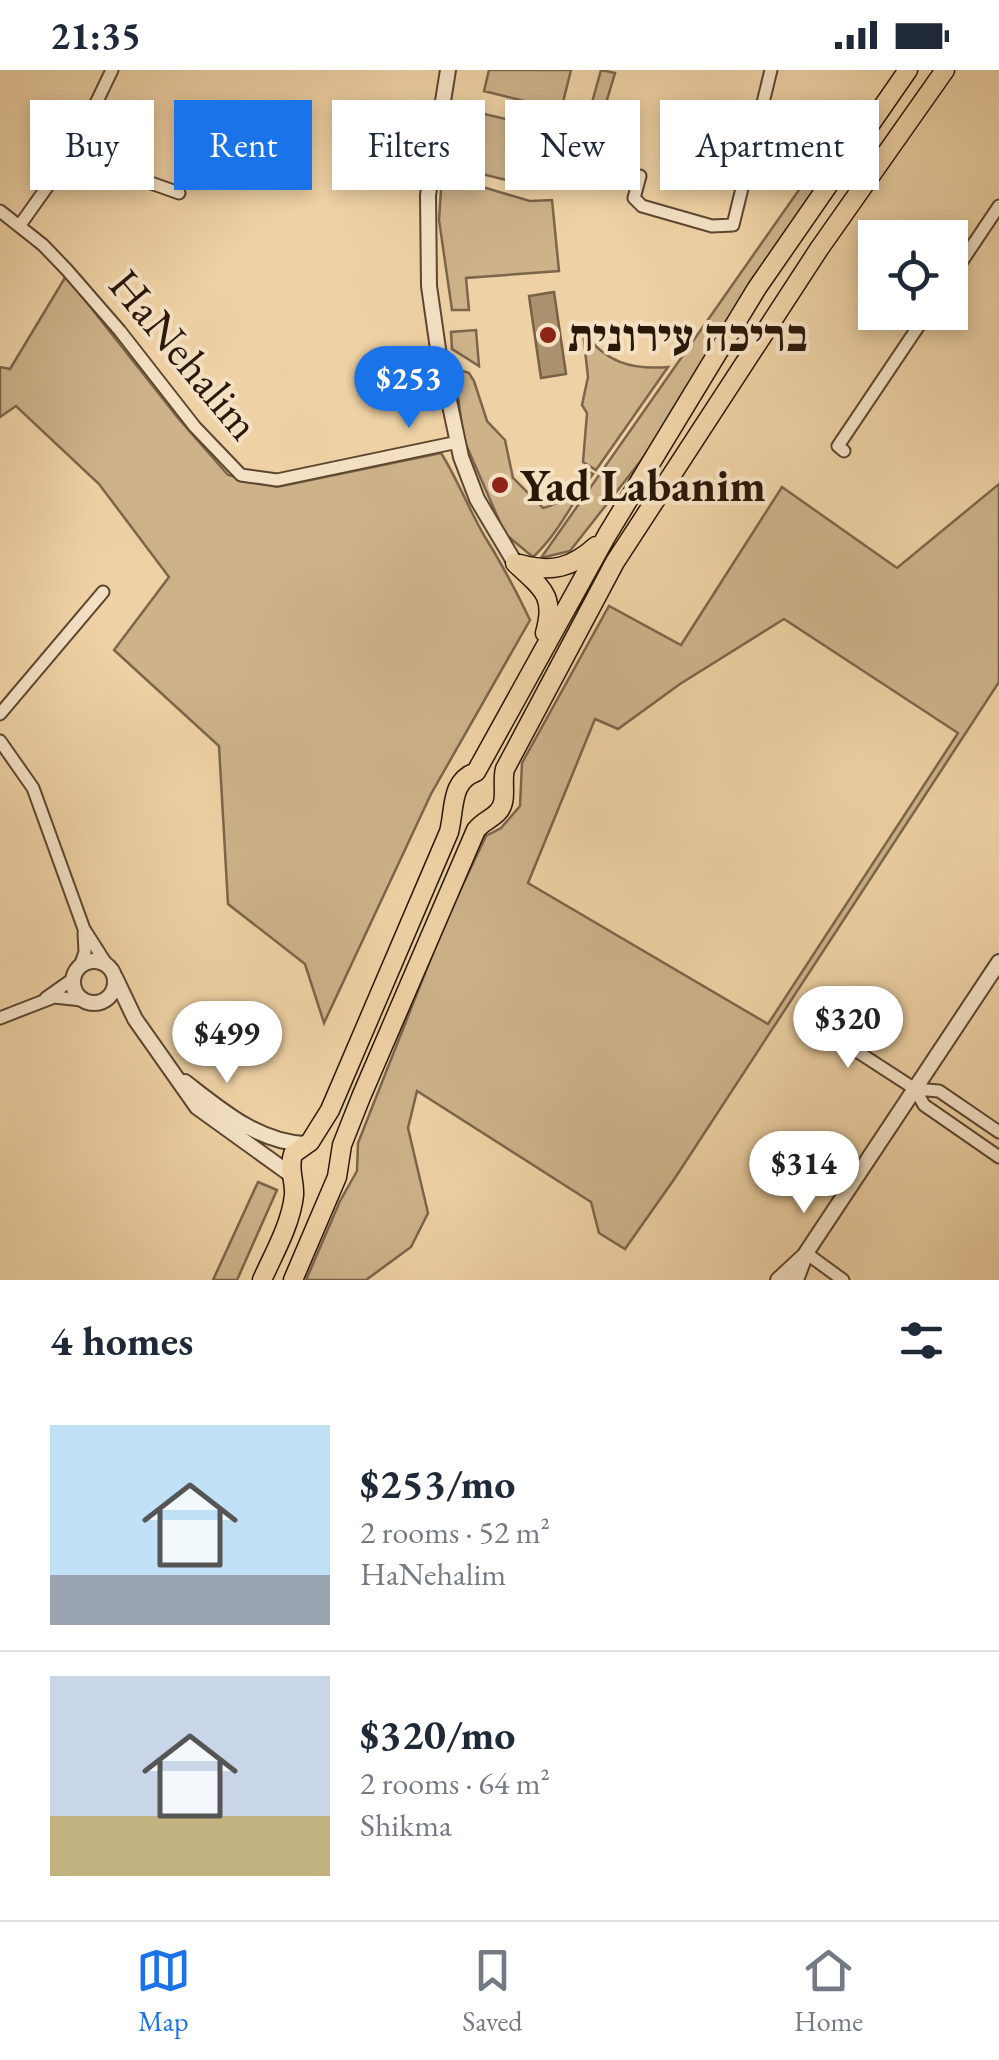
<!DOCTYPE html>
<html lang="en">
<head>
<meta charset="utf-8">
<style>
  :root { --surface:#fff; --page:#f2f2f3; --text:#1f2937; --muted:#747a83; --line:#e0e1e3; --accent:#1a73e8 }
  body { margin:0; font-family:"EB Garamond","Frank Ruhl Libre",serif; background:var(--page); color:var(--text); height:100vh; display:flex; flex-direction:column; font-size:38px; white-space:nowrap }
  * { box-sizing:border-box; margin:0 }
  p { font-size:32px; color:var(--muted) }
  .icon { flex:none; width:55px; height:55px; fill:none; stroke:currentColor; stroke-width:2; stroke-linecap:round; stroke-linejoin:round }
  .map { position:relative; height:1210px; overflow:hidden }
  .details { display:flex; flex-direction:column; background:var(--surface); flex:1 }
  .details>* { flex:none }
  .top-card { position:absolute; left:30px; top:30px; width:940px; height:90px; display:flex; gap:20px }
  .buttons { position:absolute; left:858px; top:150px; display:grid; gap:20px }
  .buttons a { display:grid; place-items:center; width:110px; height:110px; border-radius:0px; background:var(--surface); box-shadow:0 5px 15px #0003; font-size:50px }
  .price { position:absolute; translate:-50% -85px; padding:0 22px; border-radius:35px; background:#fff; color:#222; font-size:32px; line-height:65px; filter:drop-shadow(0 2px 5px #0008) }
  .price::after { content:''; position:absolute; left:50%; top:60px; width:30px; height:22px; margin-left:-15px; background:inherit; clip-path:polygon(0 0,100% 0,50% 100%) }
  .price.current { background:var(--accent); color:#fff }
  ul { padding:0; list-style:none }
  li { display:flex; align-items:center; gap:30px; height:250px; padding:0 50px }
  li+li { border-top:2px solid var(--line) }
  li span { display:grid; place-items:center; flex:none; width:280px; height:200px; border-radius:0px; color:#555 }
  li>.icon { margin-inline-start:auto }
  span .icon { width:120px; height:120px; fill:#fffc; stroke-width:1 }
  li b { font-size:42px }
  h2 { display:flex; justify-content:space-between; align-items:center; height:120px; padding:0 50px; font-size:42px }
  .pill { padding:0 35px; border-radius:0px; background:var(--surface); box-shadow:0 5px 15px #0003; font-size:35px; line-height:90px }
  .pill.current { background:var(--accent); color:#fff }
  .status { display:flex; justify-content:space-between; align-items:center; height:70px; padding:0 50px; background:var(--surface); direction:ltr }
  .status svg { height:28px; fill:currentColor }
  .menu { display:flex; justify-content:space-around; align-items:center; height:140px; border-top:2px solid var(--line); background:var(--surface); font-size:28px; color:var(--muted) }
  .menu a { display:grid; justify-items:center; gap:5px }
  .menu .current { color:var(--accent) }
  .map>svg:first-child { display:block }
  .green { fill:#cdb28a; stroke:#7c654a; stroke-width:2.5; fill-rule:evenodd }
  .water { fill:#ac926f; stroke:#786146; stroke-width:2.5 }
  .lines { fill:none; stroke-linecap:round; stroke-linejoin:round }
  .minor-casing { stroke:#5c4630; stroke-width:15 }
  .tertiary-casing { stroke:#5c4630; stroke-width:18 }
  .primary-casing { stroke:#2b1809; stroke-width:21 }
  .minor { stroke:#f4e1c4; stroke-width:11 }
  .tertiary { stroke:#f4e1c4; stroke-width:14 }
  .primary { stroke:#eed1a4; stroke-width:18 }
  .poi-dot { fill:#8f2418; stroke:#f4e1c4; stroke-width:4 }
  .labels { text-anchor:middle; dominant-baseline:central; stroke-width:8; stroke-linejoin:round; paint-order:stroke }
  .poi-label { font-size:45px; font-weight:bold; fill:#2b1809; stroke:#f4e1c4; text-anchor:start }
  .street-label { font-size:45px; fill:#2b1809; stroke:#f4e1c4 }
</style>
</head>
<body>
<div class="status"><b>21:35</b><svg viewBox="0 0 49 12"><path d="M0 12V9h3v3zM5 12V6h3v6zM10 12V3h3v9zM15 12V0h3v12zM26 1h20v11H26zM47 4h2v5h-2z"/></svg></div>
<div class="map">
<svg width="999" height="1210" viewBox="0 0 999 1210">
  <rect width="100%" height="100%" fill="#eed1a4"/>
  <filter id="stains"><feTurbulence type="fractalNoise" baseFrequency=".002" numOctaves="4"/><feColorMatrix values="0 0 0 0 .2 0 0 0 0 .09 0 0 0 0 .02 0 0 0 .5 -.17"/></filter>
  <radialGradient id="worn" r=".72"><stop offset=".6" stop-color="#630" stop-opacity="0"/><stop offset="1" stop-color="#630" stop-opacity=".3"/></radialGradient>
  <!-- green -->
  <path class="green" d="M489 0H571L561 40 484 21Z
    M601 0 615 3 592 80 580 76Z
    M476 42 536 56 522 114 462 99Z
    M850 47 867 59 643 388 570 481 541 488Z
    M442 105 530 131 552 130 559 201 466 208 469 240H452L439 150Z
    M66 206 178 348 228 405 277 417 441 383C458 410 469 440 485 467 502 494 516 521 530 550L431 724 324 953 305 894 228 834 219 676 114 580 169 507 99 414 16 336 0 347V297L10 299Z
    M476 260 479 296 452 279 451 262Z
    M583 262C606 292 630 300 668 297L596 400 583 392 587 343 582 335 588 307Z
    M454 298 469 303 474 311 487 351 505 370 513 408 543 438C564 434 574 416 582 398L593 404C572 432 559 463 533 487L505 464 464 370Z
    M999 414V612L675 1108 625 1179 599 1163 591 1132 417 1021 408 1058 428 1143 411 1177 366 1210H306L340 1131 357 1101 358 1073 446 850 486 766 501 758 520 736 522 693 609 536 681 575 782 417 897 498ZM784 549 958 663 768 954 528 813 595 649 618 659 680 614Z
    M258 1112 277 1120 237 1210H213Z"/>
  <!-- water -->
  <path class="water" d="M554 222 566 304 541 308 529 226Z"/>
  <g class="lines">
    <!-- minor casing -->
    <g class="minor-casing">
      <path id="minor" d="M74 79 120 102 179 123
        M640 106 634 128 642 136 712 156 733 155 771 0
        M0 141 43 175 67 200 120 261 195 357 241 405 277 410 458 372
        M20 155 74 79 112 0
        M950 209 999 136
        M844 381 838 376 928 242
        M0 644 103 522
        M0 671 33 718 84 859 107 895
        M80 896 85 882 84 863
        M46 928 73 909
        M804 947 915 1019 924 1035 999 1087
        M0 948 54 927 82 930
        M915 1019 939 1021 999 1062
        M806 1183 843 1210"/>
    </g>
    <!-- tertiary casing -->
    <g class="tertiary-casing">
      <path id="tertiary" d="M448 0 428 125 429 216 438 279 461 387 477 429 515 493
        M73 912a21 21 0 1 1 42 0a21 21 0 1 1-42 0Z
        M115 907 135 949 197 1037 290 1104
        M185 1012C221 1040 258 1072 305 1074
        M778 1210 806 1184
        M796 1210 806 1183 999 892"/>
    </g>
    <!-- primary casing -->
    <g class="primary-casing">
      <path id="primary" d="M515 493C541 518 556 524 545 563
        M520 494C551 503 572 498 596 476
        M262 1210C274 1183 291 1154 294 1125 295 1110 288 1100 293 1084L310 1072 330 1040 449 762C455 739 450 711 476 702L607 465 757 218 908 0
        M293 1210 337 1107 342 1075 361 1027 476 760C483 751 490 750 497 743 509 732 501 713 505 699L615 492 819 179 945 0"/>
    </g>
    <!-- minor -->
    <use href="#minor" class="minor"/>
    <!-- tertiary -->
    <use href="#tertiary" class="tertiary"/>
    <!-- primary -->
    <use href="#primary" class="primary"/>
  </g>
  <!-- markers -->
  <g class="poi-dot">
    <circle cx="548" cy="265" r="10"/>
    <circle cx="500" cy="415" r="10"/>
  </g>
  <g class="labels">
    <!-- poi labels -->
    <g class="poi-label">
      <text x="568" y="265">בריכה עירונית</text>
      <text x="520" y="415">Yad Labanim</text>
    </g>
    <!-- street labels -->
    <g class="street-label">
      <text transform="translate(185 284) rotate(50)">HaNehalim</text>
    </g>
  </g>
  <rect width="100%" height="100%" filter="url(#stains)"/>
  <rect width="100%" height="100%" fill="url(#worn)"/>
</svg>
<div class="buttons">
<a><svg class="icon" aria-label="locate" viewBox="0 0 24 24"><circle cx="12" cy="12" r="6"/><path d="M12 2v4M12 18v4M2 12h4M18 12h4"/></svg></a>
</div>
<b class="price current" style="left:409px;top:361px">$253</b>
<b class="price" style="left:848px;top:1001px">$320</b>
<b class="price" style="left:227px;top:1016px">$499</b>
<b class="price" style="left:804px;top:1146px">$314</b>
<div class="top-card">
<a class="pill">Buy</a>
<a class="pill current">Rent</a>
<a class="pill">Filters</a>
<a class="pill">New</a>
<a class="pill">Apartment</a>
</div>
</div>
<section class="details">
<h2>4 homes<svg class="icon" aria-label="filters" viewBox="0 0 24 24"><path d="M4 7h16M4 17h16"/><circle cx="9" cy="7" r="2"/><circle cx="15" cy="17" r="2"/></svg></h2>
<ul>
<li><span style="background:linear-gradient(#bfe0f5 75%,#9aa5b1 0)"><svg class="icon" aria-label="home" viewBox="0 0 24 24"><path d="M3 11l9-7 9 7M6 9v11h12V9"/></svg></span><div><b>$253/mo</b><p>2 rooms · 52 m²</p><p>HaNehalim</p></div></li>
<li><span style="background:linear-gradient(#c9d6e8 70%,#c2b280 0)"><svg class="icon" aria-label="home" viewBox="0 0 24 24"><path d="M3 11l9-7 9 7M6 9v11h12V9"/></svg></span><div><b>$320/mo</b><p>2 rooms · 64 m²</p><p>Shikma</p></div></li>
</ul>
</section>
<nav class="menu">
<a class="current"><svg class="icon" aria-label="map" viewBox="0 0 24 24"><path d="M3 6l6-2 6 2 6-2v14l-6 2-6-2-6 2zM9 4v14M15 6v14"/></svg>Map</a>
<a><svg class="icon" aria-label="saved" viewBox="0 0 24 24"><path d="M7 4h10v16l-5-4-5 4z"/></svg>Saved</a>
<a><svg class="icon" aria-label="home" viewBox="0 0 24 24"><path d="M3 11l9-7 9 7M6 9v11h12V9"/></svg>Home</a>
</nav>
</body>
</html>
